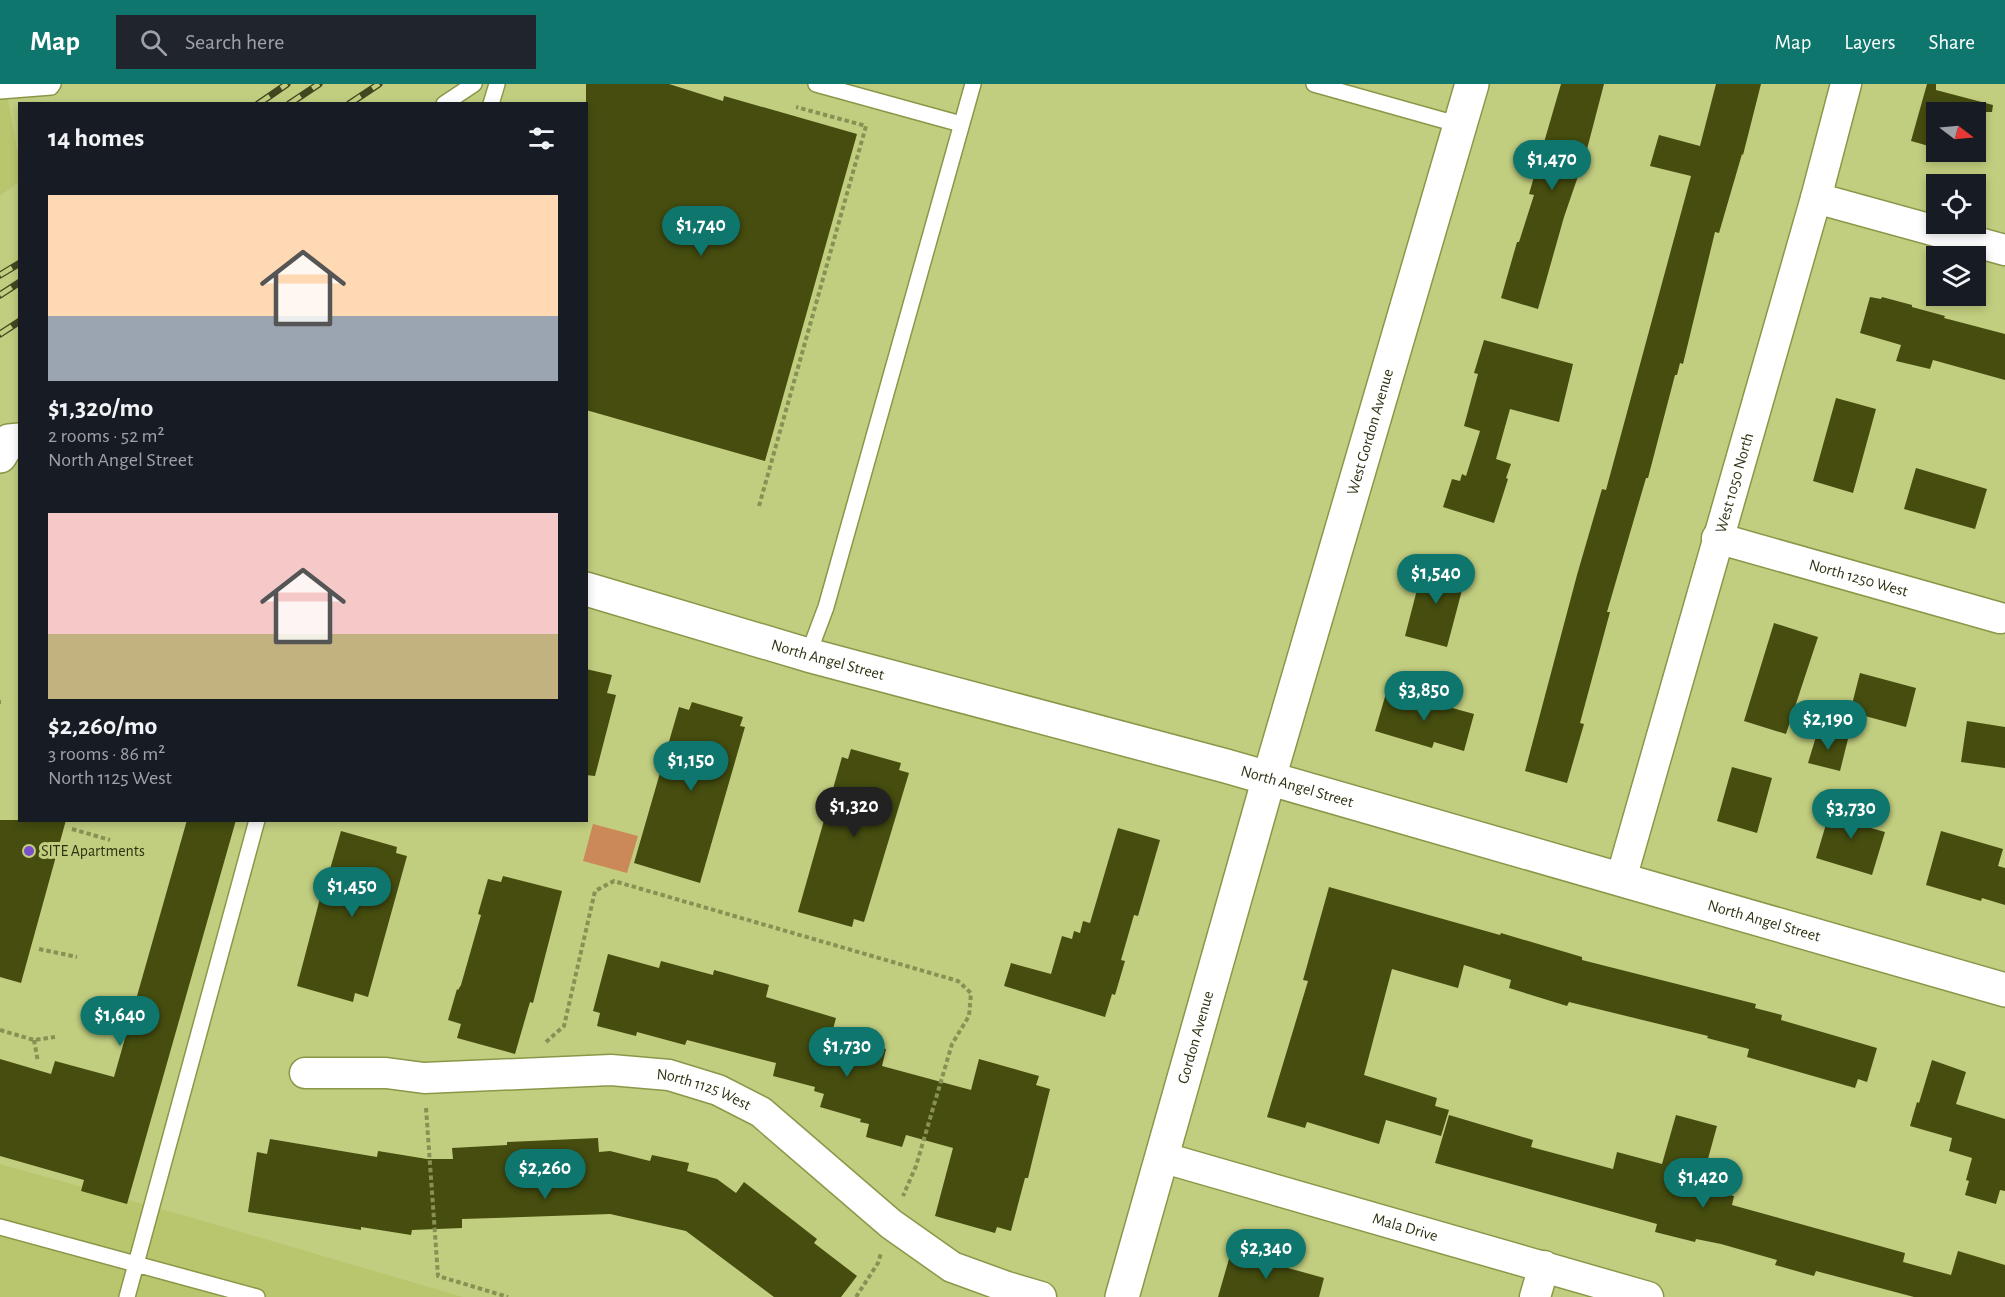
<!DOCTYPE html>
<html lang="en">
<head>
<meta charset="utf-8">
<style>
  :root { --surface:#171b24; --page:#20242c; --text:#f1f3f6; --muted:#9ea1a6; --accent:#0f766e }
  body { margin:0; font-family:"Alegreya Sans",sans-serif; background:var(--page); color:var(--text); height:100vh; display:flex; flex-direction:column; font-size:22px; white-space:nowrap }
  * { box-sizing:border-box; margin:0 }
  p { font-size:20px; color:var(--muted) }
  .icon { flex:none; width:33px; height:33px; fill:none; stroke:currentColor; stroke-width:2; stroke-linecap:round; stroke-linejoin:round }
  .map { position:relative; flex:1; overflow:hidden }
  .sheet { position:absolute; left:18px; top:18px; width:570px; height:720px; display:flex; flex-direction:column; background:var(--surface); border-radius:0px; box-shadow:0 3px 9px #0003 }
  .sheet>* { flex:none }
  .needle { width:39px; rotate:106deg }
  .buttons { position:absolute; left:1926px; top:18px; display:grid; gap:12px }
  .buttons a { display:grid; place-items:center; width:60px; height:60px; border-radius:0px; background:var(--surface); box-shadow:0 3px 9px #0003; font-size:30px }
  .price { position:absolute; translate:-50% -51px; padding:0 14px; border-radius:21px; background:var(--accent); color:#fff; font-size:20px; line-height:39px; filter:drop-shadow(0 2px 3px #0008) }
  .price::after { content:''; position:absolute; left:50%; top:36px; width:18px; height:14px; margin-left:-9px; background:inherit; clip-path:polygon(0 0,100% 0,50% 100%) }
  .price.active { background:#222; color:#fff }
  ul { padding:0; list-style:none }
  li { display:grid; align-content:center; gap:12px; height:318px; padding:0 30px }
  li span { display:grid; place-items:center; height:186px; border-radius:0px; color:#555 }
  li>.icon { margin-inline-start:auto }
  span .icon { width:108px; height:108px; fill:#fffc; stroke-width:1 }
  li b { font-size:26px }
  h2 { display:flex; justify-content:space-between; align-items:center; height:72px; padding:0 30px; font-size:26px }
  header { display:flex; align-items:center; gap:36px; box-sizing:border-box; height:84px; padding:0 30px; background:var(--accent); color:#fff }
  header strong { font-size:28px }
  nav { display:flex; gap:33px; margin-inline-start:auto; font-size:21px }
  .search { width:420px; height:54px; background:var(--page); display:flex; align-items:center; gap:15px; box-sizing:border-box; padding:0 21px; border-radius:0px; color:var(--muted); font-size:22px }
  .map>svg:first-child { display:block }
  .built { fill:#bac66e }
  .green { fill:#cb8859 }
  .building { fill:#464d0f }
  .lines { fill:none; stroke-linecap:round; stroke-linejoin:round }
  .service-casing { stroke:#8c9648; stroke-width:18 }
  .minor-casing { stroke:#8c9648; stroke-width:33 }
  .tertiary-casing { stroke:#8c9648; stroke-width:36 }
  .secondary-casing { stroke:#8c9648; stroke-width:36 }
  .path { stroke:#889154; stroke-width:4; stroke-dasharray:4.5 3; stroke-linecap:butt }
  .service { stroke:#fff; stroke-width:15 }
  .minor { stroke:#fff; stroke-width:30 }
  .tertiary { stroke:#fff; stroke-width:33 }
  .secondary { stroke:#fff; stroke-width:33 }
  .rail-casing { stroke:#424720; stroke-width:7 }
  .rail { stroke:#c2ce7f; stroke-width:4.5; stroke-dasharray:14; stroke-linecap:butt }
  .poi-dot { fill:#7a51ca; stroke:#c2ce7f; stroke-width:2 }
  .labels { text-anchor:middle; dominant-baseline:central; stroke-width:6; stroke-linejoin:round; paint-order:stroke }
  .street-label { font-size:16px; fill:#2f3312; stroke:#c2ce7f }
  .poi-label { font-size:16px; fill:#2f3312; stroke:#c2ce7f; text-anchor:start }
</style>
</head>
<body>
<header>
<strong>Map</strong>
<div class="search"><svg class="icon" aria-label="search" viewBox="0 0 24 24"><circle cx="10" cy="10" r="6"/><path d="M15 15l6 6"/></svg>Search here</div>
<nav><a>Map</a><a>Layers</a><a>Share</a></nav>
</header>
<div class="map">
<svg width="2005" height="1213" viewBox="0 0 2005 1213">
  <rect width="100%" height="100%" fill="#c2ce7f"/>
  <!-- built -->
  <path class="built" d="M0 0H5L19 76 20 97 0 112Z
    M0 1080 193 1134 463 1213H0Z"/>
  <!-- green -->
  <path class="green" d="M593 740 638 752 627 789 583 777Z"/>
  <!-- building -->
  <path class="building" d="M586 0H669L723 17 724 12 857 50 765 377 586 326Z
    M1561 0H1604L1586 69 1564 133 1538 225 1501 214 1517 158H1519L1534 111 1529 110Z
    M1716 0H1761L1743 71 1742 70 1719 149 1715 148 1683 280 1680 279 1677 291H1675L1648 394H1646L1607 528H1610L1580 639 1584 640 1567 699 1525 687 1577 491 1602 405 1606 406 1691 92 1650 82 1659 51 1700 62Z
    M1927 0H1936V6L1993 21 1992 28H1936V64L1911 57Z
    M1870 213 1881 215 1882 213 1912 221V223L1945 232 1944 234 2005 250V296L1933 276 1930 285 1896 277 1901 261 1860 249Z
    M1484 256 1573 280 1559 338 1510 325 1496 375 1511 380 1506 394 1508 395 1494 439 1443 423 1452 395 1460 397 1462 390 1466 392 1480 347 1464 342 1478 290 1474 289Z
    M1836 314 1876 325 1853 409 1813 397Z
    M1916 384 1987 405 1975 445 1904 425Z
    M1432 476 1457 482 1456 488 1466 491 1447 563 1405 552 1419 498 1425 500Z
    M1774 539 1818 553 1786 650 1744 637Z
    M586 585 612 591 607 609 616 611 595 692 586 691Z
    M1860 589 1916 604 1906 643 1850 628Z
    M1387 606 1474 630 1464 667 1434 658 1432 664 1375 647Z
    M692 618 743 633 740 642 745 643 700 799 634 779 679 623 689 626Z
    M1967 637 2005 643V684L1961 678Z
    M1818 646 1848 655 1840 687 1808 679Z
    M851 665 901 679 899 686 909 689 864 838 854 835 852 843 798 828 842 673 848 675Z
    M1732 683 1772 694 1757 749 1717 737Z
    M1832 720 1874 732 1871 744 1885 748 1872 791 1816 774Z
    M0 736H66L21 899 0 893Z
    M187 736H236L127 1120 81 1107 84 1096 0 1072V975L51 990 55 977 114 993Z
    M1118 744 1160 756 1138 832 1134 831 1121 876 1125 877 1115 911 1112 910 1105 933 1004 902 1011 879 1051 890 1062 852 1072 855 1074 847 1080 849 1083 837 1090 839Z
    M341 747 397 763 396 769 407 772 368 913 355 909 353 918 297 902 324 799H326Z
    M1941 747 2003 765 1998 782 2005 784V821L1982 814 1981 817 1926 801Z
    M503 792 562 807 533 919 530 918 515 970 457 954 461 940 448 936 457 905 458 906 461 901 481 831 478 830 488 795 501 798Z
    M1329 803 1500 851 1501 849 1582 873V876L1756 920 1755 924 1782 931 1781 936 1877 964 1867 998 1858 995 1855 1004 1747 973 1749 965 1707 954 1708 952 1569 918 1567 922 1509 904 1511 896 1464 881 1458 904 1392 885 1364 991 1437 1014 1435 1022 1449 1026 1441 1052 1386 1036 1379 1060 1307 1038 1305 1044 1267 1033 1308 897 1303 896Z
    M608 870 659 884 661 877 713 891 714 886 769 901 766 913 836 934 832 949 886 965 882 982 971 1006 979 975 1039 992 1036 1001 1050 1005 1028 1094H1025L1011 1147 997 1143 995 1149 935 1132 953 1064 906 1051 902 1063 866 1053 869 1040 860 1038 861 1035 820 1023 824 1010 814 1007 815 1003 773 992 776 979 687 956 685 961 637 948 636 952 597 942 600 929 593 927Z
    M1932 976 1966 988 1956 1020 2005 1035V1107L2000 1106 1996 1120 1965 1111 1969 1097 1966 1096 1972 1074 1949 1067 1952 1054 1910 1042 1917 1018 1919 1019Z
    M1449 1031 1533 1056 1531 1063 1613 1085 1617 1068 1662 1080 1676 1031 1717 1042 1700 1104 1734 1112 1732 1121 1905 1169 1903 1178 1951 1191 1958 1167 2005 1181V1213H1914L1816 1187 1814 1192 1775 1181 1777 1176 1721 1160 1696 1155 1695 1158 1655 1148 1657 1140 1435 1079Z
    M598 1054 599 1068 610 1067 650 1077 652 1071 689 1079 687 1087 717 1095 736 1109 744 1098 817 1155 814 1159 857 1192 841 1213H774L686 1147 610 1130 462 1135V1144L412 1146 411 1151 361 1143V1146L248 1128 257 1068 267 1070 270 1055 377 1073 378 1067 427 1075H453L452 1064 507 1061V1058Z
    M1231 1168 1324 1194 1319 1213H1218Z"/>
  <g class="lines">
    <!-- service casing -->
    <g class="service-casing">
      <path id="service" d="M816 0 961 40
        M1314 0 1460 41
        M0 7 51 3 53 0
        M444 20 474 0
        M491 20 497 0
        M808 571 826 523 973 0
        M0 1143 257 1213
        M127 1213 257 736"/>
    </g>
    <!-- minor casing -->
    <g class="minor-casing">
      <g id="minor">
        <path d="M1816 114 2005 166"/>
        <path id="s1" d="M1717 454 2000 534"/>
        <path id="s2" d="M1621 795 1816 114 1846 0"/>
        <path id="s3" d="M305 989H386L424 994 611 986 669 991 718 1006 761 1028 891 1140 952 1183 1007 1203 1041 1213"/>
        <path id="s4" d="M1161 1073 1648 1213"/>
        <path d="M1535 1213 1544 1182"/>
      </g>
    </g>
    <!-- tertiary casing -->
    <g class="tertiary-casing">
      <g id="tertiary">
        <path d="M0 372 9 357 20 356"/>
        <path id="s5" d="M586 505 808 571 1226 682 2005 906"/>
      </g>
    </g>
    <!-- secondary casing -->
    <g class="secondary-casing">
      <g id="secondary">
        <path id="s6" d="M1122 1213 1269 694 1472 0"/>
      </g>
    </g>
    <!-- path -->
    <path class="path" d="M759 422 866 42 796 23
      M0 618H1
      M72 745 110 756
      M39 865 77 873
      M0 946 34 956 55 953
      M34 956 38 978
      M546 958 564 942 595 807 614 797 958 897 971 909 969 932 952 960 916 1082 903 1112
      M426 1024 438 1192 508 1213
      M856 1213 878 1179 881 1169"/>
    <!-- service -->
    <use href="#service" class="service"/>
    <!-- minor -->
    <use href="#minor" class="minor"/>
    <!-- tertiary -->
    <use href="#tertiary" class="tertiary"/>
    <!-- secondary -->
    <use href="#secondary" class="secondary"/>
    <!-- rail casing -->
    <g class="rail-casing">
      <path id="rail" d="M258 20 287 0
        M289 20 319 0
        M349 20 379 0
        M0 191 20 179
        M0 211 20 198
        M0 250 20 237"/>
    </g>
    <!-- rail -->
    <use href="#rail" class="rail"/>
  </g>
  <!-- markers -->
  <circle class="poi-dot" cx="29" cy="767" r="6"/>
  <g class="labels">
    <!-- street labels -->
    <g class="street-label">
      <text stroke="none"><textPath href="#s6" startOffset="900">West Gordon Avenue</textPath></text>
      <text stroke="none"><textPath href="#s2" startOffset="412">West 1050 North</textPath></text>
      <text stroke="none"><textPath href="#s1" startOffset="147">North 1250 West</textPath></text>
      <text stroke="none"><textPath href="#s5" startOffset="252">North Angel Street</textPath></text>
      <text stroke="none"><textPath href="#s5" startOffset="738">North Angel Street</textPath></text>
      <text stroke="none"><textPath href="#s5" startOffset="1224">North Angel Street</textPath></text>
      <text stroke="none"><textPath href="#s6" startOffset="270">Gordon Avenue</textPath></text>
      <text stroke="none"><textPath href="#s3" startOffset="402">North 1125 West</textPath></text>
      <text stroke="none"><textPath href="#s4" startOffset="254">Mala Drive</textPath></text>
    </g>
    <!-- poi labels -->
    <g class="poi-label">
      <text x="41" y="767">SITE Apartments</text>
    </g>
  </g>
</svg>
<div class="buttons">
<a><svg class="needle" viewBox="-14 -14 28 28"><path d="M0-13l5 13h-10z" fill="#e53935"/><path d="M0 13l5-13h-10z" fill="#9ea1a6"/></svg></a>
<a><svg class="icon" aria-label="locate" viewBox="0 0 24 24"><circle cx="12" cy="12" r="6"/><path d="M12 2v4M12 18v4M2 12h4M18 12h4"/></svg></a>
<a><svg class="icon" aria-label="layers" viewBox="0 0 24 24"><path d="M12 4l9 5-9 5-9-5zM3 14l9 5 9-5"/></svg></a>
</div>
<b class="price" style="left:1552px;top:107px">$1,470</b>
<b class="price" style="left:701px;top:173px">$1,740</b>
<b class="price" style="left:1436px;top:521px">$1,540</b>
<b class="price" style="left:1424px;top:638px">$3,850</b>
<b class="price" style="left:1828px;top:667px">$2,190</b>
<b class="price" style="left:691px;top:708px">$1,150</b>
<b class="price active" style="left:854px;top:754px">$1,320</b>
<b class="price" style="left:1851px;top:756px">$3,730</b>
<b class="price" style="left:352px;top:834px">$1,450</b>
<b class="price" style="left:120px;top:963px">$1,640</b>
<b class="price" style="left:847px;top:994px">$1,730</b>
<b class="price" style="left:545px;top:1116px">$2,260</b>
<b class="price" style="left:1703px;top:1125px">$1,420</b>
<b class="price" style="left:1266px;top:1196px">$2,340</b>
<section class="sheet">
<h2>14 homes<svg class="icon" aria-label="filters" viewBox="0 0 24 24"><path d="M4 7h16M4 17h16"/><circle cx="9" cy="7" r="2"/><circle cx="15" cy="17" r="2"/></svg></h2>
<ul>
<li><span style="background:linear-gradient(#ffd9b3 65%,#9aa5b1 0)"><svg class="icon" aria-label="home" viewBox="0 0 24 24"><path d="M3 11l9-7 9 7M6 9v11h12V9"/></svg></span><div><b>$1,320/mo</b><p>2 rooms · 52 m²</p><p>North Angel Street</p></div></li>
<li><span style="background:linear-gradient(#f6c9c9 65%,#c2b280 0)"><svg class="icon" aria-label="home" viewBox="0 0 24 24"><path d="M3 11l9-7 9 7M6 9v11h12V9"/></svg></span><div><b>$2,260/mo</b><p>3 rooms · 86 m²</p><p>North 1125 West</p></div></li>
</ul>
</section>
</div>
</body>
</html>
